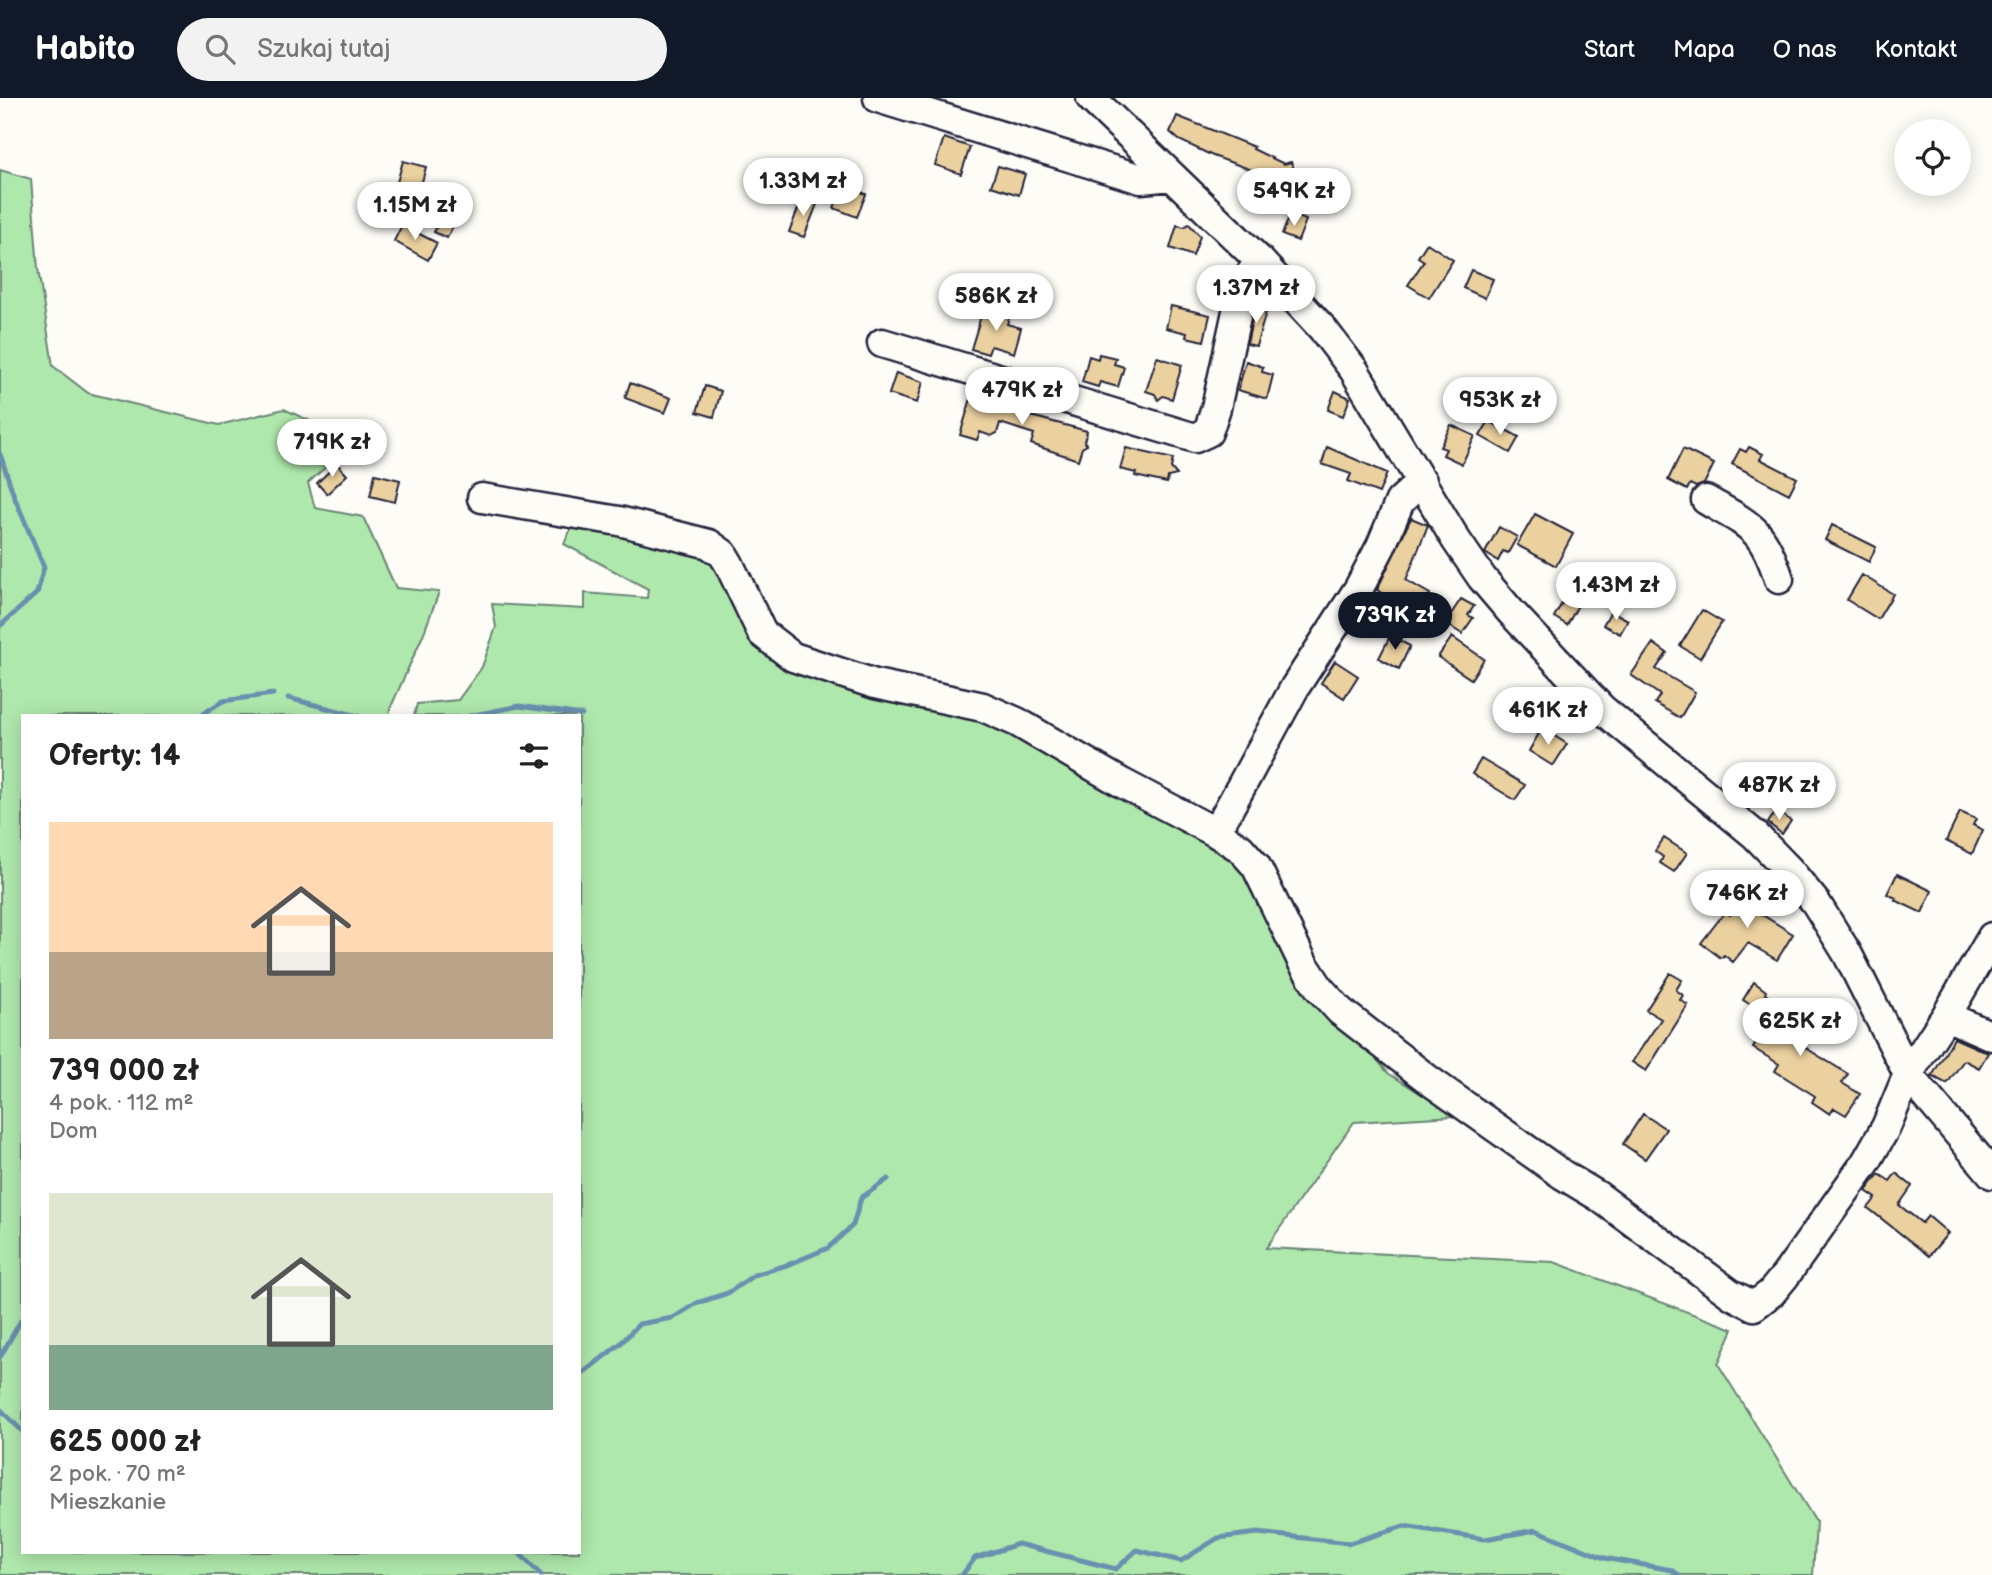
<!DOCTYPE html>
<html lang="pl">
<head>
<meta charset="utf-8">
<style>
  :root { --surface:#fff; --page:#f2f2f2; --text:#222; --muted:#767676; --accent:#111827 }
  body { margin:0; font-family:"Balsamiq Sans",sans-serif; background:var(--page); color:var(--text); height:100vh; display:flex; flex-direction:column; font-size:26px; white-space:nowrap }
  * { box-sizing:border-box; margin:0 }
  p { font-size:23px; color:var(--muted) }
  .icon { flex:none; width:38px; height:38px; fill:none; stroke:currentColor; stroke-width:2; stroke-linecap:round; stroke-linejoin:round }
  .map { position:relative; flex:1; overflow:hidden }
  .panel { position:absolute; left:21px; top:616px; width:560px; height:840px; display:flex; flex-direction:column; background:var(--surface); border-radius:0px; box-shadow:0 4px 18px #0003 }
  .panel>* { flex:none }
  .buttons { position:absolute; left:1894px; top:21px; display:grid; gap:14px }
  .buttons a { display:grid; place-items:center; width:77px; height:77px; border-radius:50%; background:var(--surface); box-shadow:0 4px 18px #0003; font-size:35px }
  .price { position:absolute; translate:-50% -60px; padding:0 16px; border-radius:24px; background:#fff; color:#222; font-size:23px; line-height:46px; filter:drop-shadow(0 2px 4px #0008) }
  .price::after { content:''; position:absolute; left:50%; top:42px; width:21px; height:16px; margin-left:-10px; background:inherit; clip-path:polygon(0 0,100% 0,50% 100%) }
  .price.on { background:var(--accent); color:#fff }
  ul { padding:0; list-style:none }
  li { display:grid; align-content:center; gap:14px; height:371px; padding:0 28px }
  li span { display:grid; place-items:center; height:217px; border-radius:0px; color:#555 }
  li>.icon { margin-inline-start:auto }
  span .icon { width:126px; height:126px; fill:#fffc; stroke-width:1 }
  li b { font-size:30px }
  h2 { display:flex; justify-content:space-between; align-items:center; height:84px; padding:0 28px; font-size:30px }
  header { display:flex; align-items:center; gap:42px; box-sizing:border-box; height:98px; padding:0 35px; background:var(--accent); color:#fff }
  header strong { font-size:33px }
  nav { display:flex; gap:38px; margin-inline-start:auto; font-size:24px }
  .search { width:490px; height:63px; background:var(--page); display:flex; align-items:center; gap:18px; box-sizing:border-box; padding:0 24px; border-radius:38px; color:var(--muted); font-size:26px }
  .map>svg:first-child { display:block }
  .green { fill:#afe8ac; stroke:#688574; stroke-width:2 }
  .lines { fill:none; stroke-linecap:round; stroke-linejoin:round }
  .stream { stroke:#6b90af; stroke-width:5 }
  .building { fill:#ecd1a0; stroke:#22223b; stroke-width:2 }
  .minor-casing { stroke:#22223b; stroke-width:33 }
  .minor { stroke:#fdfcf7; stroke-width:28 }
</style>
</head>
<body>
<header>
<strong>Habito</strong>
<div class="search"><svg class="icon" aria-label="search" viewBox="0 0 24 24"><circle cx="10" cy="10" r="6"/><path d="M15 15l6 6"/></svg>Szukaj tutaj</div>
<nav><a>Start</a><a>Mapa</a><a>O nas</a><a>Kontakt</a></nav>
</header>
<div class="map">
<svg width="1992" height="1477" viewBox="0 0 1992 1477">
  <rect width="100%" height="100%" fill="#fdfcf7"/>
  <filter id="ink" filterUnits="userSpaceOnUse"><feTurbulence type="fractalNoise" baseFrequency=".0143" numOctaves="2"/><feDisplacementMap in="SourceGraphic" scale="14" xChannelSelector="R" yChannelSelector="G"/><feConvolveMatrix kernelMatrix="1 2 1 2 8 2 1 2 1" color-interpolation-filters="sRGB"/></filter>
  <g filter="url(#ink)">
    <!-- green -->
    <path class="green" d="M0 72 31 81 38 171 53 268 88 295 219 327 284 311 354 343 308 385 315 410 363 419 396 490 439 494 423 537 390 611 389 618H23V1454H579V618H414L417 606 458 602 482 569 496 529 492 506 585 511V495L647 500 648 491 564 446 574 424 713 454 746 530 988 619 1240 757 1300 869 1388 975 1456 1018 1354 1024 1266 1150 1554 1164 1733 1231 1718 1266 1816 1424 1813 1477H0Z"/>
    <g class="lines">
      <!-- stream -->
      <path class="stream" d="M0 356 14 398 44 469 37 495 0 528
        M288 600 358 618
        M199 618 223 603 273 596
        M469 618 519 608 582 617
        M0 1259 23 1219
        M579 1278 620 1246 639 1226 673 1220 697 1205 728 1195 754 1177 790 1166 828 1150 853 1127 861 1100 888 1081
        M0 1311 23 1334
        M518 1454 541 1477
        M962 1477 975 1460 1018 1446 1116 1471 1137 1452 1181 1463 1218 1440 1258 1435 1350 1445 1404 1428 1485 1441 1536 1432 1604 1460 1672 1472 1679 1477"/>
    </g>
    <!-- building -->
    <path class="building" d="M1177 18 1254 49 1253 51 1284 66 1291 64 1294 71 1304 76 1292 100 1263 83 1266 77 1213 58 1179 42 1170 34Z
      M944 40 970 49 961 76 935 67Z
      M403 63 426 69 419 95 396 88Z
      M998 68 1025 76 1019 97 991 88Z
      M843 87 866 96 857 119 834 110Z
      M802 101 817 106 804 139 789 134Z
      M444 114 457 120 447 140 434 134Z
      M1290 116 1306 122 1298 143 1282 137Z
      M1189 126 1200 138 1193 158 1170 150 1177 127 1184 129Z
      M402 127 437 145 428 162 394 143Z
      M1427 145 1453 162 1429 200 1408 187 1424 163 1418 159Z
      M1471 172 1493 181 1485 200 1463 190Z
      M1171 208 1210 217 1204 243 1186 239 1187 235 1166 230Z
      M1255 208 1267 211 1256 248 1247 246Z
      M988 210 1010 217 1007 226 1021 230 1014 255 991 248 988 256 971 251 981 218 985 219Z
      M1099 256 1116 260 1114 266 1124 269 1118 289 1100 284 1098 289 1082 284 1089 258 1098 261Z
      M1157 259 1182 267 1172 301 1163 298 1158 302 1155 296 1146 293Z
      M1246 263 1263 269 1262 274 1273 277 1267 301 1238 292Z
      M896 275 923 284 917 305 889 296Z
      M630 285 671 300 665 315 625 300Z
      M705 288 721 293 714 319 697 314Z
      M1335 293 1350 300 1343 318 1328 312Z
      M972 297 1022 311 1020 315 1087 333 1084 343 1087 347 1082 350 1078 362 1031 346 1034 336 1000 325 997 335 991 338 980 334 977 342 960 337Z
      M1489 323 1519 339 1510 355 1480 338Z
      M1451 327 1475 338 1462 366 1443 357 1446 351 1440 349Z
      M1327 349 1387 375 1379 395 1348 383 1351 376 1322 366Z
      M1749 349 1763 356 1760 361 1797 380 1789 396 1732 366 1740 351 1746 354Z
      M1126 350 1173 361 1171 370 1177 377 1168 379 1167 385 1135 378 1136 375 1120 371Z
      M1683 351 1714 366 1704 386 1696 389 1690 386 1687 392 1668 382Z
      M337 366 347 377 327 396 317 385Z
      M375 376 400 382 395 404 370 398Z
      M1535 416 1573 436 1556 468 1517 447Z
      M1411 420 1428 427 1406 482 1430 496 1418 516 1377 492Z
      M1832 427 1876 449 1869 464 1825 442Z
      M1499 429 1517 439 1508 455 1503 453 1498 463 1485 455Z
      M1862 477 1893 496 1878 521 1847 502Z
      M1572 488 1585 495 1567 527 1554 519Z
      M1461 501 1474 508 1468 517 1473 520 1462 536 1445 525Z
      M1702 512 1722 524 1700 560 1680 548Z
      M1611 513 1628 522 1620 536 1603 527Z
      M1390 538 1410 548 1399 571 1379 560Z
      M1452 539 1484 561 1471 581 1438 559Z
      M1653 545 1667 555 1656 571 1695 594 1680 620 1655 605 1660 597 1631 577Z
      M1335 563 1358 578 1344 600 1321 585Z
      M1542 630 1567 646 1553 668 1529 653Z
      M1481 661 1525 687 1515 702 1472 676Z
      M1776 713 1791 723 1782 736 1768 725Z
      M1960 714 1976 721 1973 727 1983 732 1972 756 1946 743Z
      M1664 740 1687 755 1674 774 1660 765 1663 759 1655 753Z
      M1897 776 1932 793 1922 815 1895 802 1896 800 1887 796Z
      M1755 786 1769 797 1762 806 1766 810 1761 816 1793 836 1777 862 1748 845 1733 864 1724 857 1721 860 1701 845 1725 814 1730 817Z
      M1670 875 1682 882 1676 892 1683 897 1680 902 1688 907 1646 973 1632 964 1661 921 1646 912Z
      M1754 884 1766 893 1765 896 1793 914 1780 934 1848 976 1842 985 1860 996 1846 1017 1834 1010 1830 1016 1812 1004 1815 998 1775 973 1779 966 1753 950 1771 920 1743 902Z
      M1954 940 1988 955 1979 970 1964 962 1947 986 1932 978Z
      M1643 1016 1666 1031 1645 1061 1623 1046Z
      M1896 1075 1912 1088 1899 1107 1922 1125 1928 1118 1948 1135 1929 1158 1868 1110 1876 1100 1866 1093 1879 1076 1890 1083Z"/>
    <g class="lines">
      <!-- minor casing -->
      <g class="minor-casing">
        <path id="minor" d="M878 0 1141 81 1172 78
          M1091 0 1260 163 1322 230 1354 272 1456 442 1482 480 1511 514 1602 611 1755 737 1789 772 1816 805 1847 855 1908 976 1992 1076
          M882 245 1195 340 1208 334 1216 310 1243 186 1260 163
          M482 400 619 423 709 446 723 456 729 466 762 535 793 559 875 586 983 609 1017 624 1122 685 1213 733 1222 723 1243 685 1295 589 1359 490 1381 448 1400 403 1422 383
          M1706 402C1751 428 1762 429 1779 481
          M1213 733 1240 750 1256 768 1303 865 1320 891 1340 913 1430 983 1563 1077 1598 1098 1731 1196 1754 1208 1771 1195 1785 1178 1866 1064 1886 1029 1908 976 1946 918 1992 938
          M1946 918 1992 839"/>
      </g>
      <!-- minor -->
      <use href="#minor" class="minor"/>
    </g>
  </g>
</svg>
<div class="buttons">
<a><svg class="icon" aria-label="locate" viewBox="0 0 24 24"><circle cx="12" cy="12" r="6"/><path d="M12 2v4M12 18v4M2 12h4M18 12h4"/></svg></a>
</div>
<b class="price" style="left:803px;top:120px">1.33M zł</b>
<b class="price" style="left:1294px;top:130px">549K zł</b>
<b class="price" style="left:415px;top:144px">1.15M zł</b>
<b class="price" style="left:1256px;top:227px">1.37M zł</b>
<b class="price" style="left:996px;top:235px">586K zł</b>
<b class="price" style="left:1022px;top:329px">479K zł</b>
<b class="price" style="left:1500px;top:339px">953K zł</b>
<b class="price" style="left:332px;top:381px">719K zł</b>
<b class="price" style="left:1616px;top:524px">1.43M zł</b>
<b class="price on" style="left:1395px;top:554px">739K zł</b>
<b class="price" style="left:1548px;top:649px">461K zł</b>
<b class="price" style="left:1779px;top:724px">487K zł</b>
<b class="price" style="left:1747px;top:832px">746K zł</b>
<b class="price" style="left:1800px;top:960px">625K zł</b>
<section class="panel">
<h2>Oferty: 14<svg class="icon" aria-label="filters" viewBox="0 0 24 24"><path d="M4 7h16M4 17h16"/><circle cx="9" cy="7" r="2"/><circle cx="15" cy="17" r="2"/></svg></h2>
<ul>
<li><span style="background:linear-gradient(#ffd9b3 60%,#b9a48a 0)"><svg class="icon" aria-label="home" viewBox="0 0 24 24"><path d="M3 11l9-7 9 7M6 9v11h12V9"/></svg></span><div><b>739 000 zł</b><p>4 pok. · 112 m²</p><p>Dom</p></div></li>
<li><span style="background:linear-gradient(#dfe7d0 70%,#7fa58c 0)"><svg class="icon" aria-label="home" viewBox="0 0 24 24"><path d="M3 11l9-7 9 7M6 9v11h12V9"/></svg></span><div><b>625 000 zł</b><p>2 pok. · 70 m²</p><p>Mieszkanie</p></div></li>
</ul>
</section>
</div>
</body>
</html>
